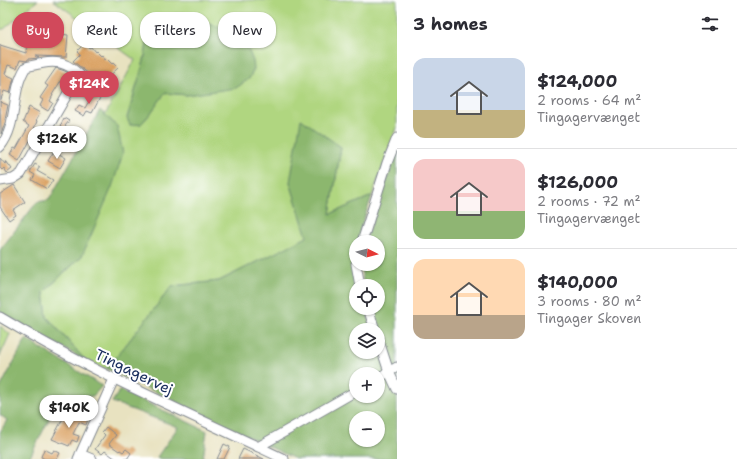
<!DOCTYPE html>
<html lang="en">
<head>
<meta charset="utf-8">
<style>
  :root { --surface:#fff; --page:#f7f7f7; --text:#2b2b33; --muted:#7c7c81; --line:#e1e1e2; --accent:#d1495b }
  body { margin:0; font-family:"Shantell Sans",sans-serif; background:var(--page); color:var(--text); height:100vh; display:flex; flex-direction:column; font-size:15px; white-space:nowrap }
  * { box-sizing:border-box; margin:0 }
  p { font-size:13px; color:var(--muted) }
  .icon { flex:none; width:22px; height:22px; fill:none; stroke:currentColor; stroke-width:2; stroke-linecap:round; stroke-linejoin:round }
  .map { position:relative; flex:1; overflow:hidden }
  .drawer { display:flex; flex-direction:column; background:var(--surface); width:340px }
  .drawer>* { flex:none }
  .top-card { position:absolute; left:12px; top:12px; width:325px; height:36px; display:flex; gap:8px }
  .needle { width:26px; rotate:96deg }
  .fabs { position:absolute; left:349px; top:235px; display:grid; gap:8px }
  .fabs a { display:grid; place-items:center; width:36px; height:36px; border-radius:50%; background:var(--surface); box-shadow:0 1px 3px #0004; font-size:20px }
  .price { position:absolute; translate:-50% -34px; padding:0 9px; border-radius:14px; background:#fff; color:#222; font-size:13px; line-height:26px; filter:drop-shadow(0 1px 2px #0008) }
  .price::after { content:''; position:absolute; left:50%; top:24px; width:12px; height:9px; margin-left:-6px; background:inherit; clip-path:polygon(0 0,100% 0,50% 100%) }
  .price.active { background:var(--accent); color:#fff }
  ul { padding:0; list-style:none }
  li { display:flex; align-items:center; gap:12px; height:100px; padding:0 16px }
  li+li { border-top:1px solid var(--line) }
  li span { display:grid; place-items:center; flex:none; width:112px; height:80px; border-radius:12px; color:#555 }
  li>.icon { margin-inline-start:auto }
  span .icon { width:48px; height:48px; fill:#fffc; stroke-width:1 }
  li b { font-size:17px }
  h2 { display:flex; justify-content:space-between; align-items:center; height:48px; padding:0 16px; font-size:17px }
  .pill { padding:0 14px; border-radius:16px; background:var(--surface); box-shadow:0 1px 3px #0004; font-size:14px; line-height:36px }
  .pill.active { background:var(--accent); color:#fff }
  main { display:flex; flex:1; min-height:0 }
  .map>svg:first-child { display:block }
  .green { fill:#b0d680; stroke:#66826f; fill-rule:evenodd }
  .forest { fill:#8cb76e; stroke:#547366; fill-rule:evenodd }
  .building { fill:#daa162 }
  .lines { fill:none; stroke-linecap:round; stroke-linejoin:round }
  .minor-casing { stroke:#82888f; stroke-width:11 }
  .minor { stroke:#fff; stroke-width:9 }
  .labels { text-anchor:middle; dominant-baseline:central; stroke-width:4; stroke-linejoin:round; paint-order:stroke }
  .street-label { font-size:15px; fill:#1b2f5e; stroke:#fff }
</style>
</head>
<body>
<main>
<div class="map">
<svg width="397" height="459" viewBox="0 0 397 459">
  <rect width="100%" height="100%" fill="#fff"/>
  <filter id="ink" filterUnits="userSpaceOnUse"><feTurbulence type="fractalNoise" baseFrequency=".025" numOctaves="2"/><feDisplacementMap in="SourceGraphic" scale="8" xChannelSelector="R" yChannelSelector="G"/><feConvolveMatrix kernelMatrix="1 2 1 2 8 2 1 2 1" color-interpolation-filters="sRGB"/></filter>
  <filter id="wash" filterUnits="userSpaceOnUse"><feTurbulence type="fractalNoise" baseFrequency=".012" numOctaves="4" result="noise"/><feDisplacementMap in="SourceGraphic" scale="16" xChannelSelector="R" yChannelSelector="G"/><feGaussianBlur stdDeviation="0.9" result="paint"/><feColorMatrix in="noise" values="0 0 0 0 0 0 0 0 0 0 0 0 0 0 0 0 0 1.4 0 .05"/><feComposite in="paint" operator="in"/></filter>
  <g filter="url(#wash)">
    <rect width="100%" height="100%" fill="#e8e2c0"/>
    <!-- green -->
    <path class="green" d="M0 0H38L4 29H0Z
      M53 0H397V128L372 196 330 214 341 147 290 182 308 237 219 281 172 286 107 369 86 361 47 317 44 292 82 256 117 126 105 115 135 60ZM183 13 224 29 248 49 187 95 165 93 150 114 141 124 130 125 127 118 144 61 149 32 159 17Z
      M0 326 10 334 0 356Z"/>
    <!-- forest -->
    <path class="forest" d="M183 13 224 29 248 49 253 61 254 69 249 79 236 88 187 95 165 93 150 114 141 124 130 125 127 118 144 61 149 31 159 17Z
      M100 110 117 126 123 153 112 187 82 256 44 292 47 317 86 361 0 312V250L37 202 49 200Z
      M301 119 341 147 330 214 372 196 360 230 358 242H356V249L353 265 356 286V308H365L373 330H356V352H378V345L397 398V459H295L107 369 172 286 219 281 307 237 290 182ZM356 374H378V396H356ZM356 418H378V440H356Z
      M397 151V380L390 365 371 308H378V286H364L360 264H378V242H365Z
      M26 339 102 386 93 396 60 397 29 459H0V432L7 420 0 415V388Z
      M120 390 207 431 203 459H160L157 457 178 427 112 402Z"/>
    <g id="blocks">
      <!-- building -->
      <path class="building" d="M61 34 68 35 66 57 35 56 39 58 28 59 27 61 20 60 17 68 8 65 5 74 14 78 10 93 4 91 0 102V45L26 53 27 38 34 39V37H48V36L54 37 55 35 61 36Z
        M85 43 89 48 91 47 95 52 96 51 101 56 102 55 106 60 107 59 112 64 113 63 118 68 102 83 97 78 96 79 91 74 90 75 73 61 80 54 77 51Z
        M56 68 65 71 71 75 68 80 64 77 61 82H60L52 95H53L50 101 53 103 48 111 40 106 43 100 40 98 48 86 45 84Z
        M94 92 101 96 92 113 87 111 84 116 75 111 79 105 85 108Z
        M0 102 8 105 5 120H6L1 134Z
        M29 107 40 113 36 120 37 121 34 129 39 132 36 137 33 135 19 161 10 155 14 148 16 149 29 126 23 122Z
        M64 118 69 121 65 126 73 131 69 137 58 131Z
        M54 151 66 158 60 168 48 161Z
        M0 158 5 164 6 161 12 169 7 173 4 168 2 170 0 168Z
        M35 164 40 167 37 171 53 180 47 189 32 180 35 175 30 172Z
        M14 185 25 202 13 210 16 215 9 220 0 207V194Z
        M67 411 81 418V416L88 419 86 425 79 422 73 434 79 436 77 442 72 440 69 446 52 439Z
        M106 427 116 435 109 444 119 451 120 450 123 452 126 449 131 453 127 459H116L105 451 102 454 95 449 105 435 102 432Z
        M224 444 230 447 224 459H217Z
        M44 449 52 453 54 450 60 453 57 459H45L41 457Z
        M243 449 264 459H238Z"/>
    </g>
  </g>
  <g filter="url(#ink)">
    <use href="#blocks" fill-opacity="0" stroke="#82888f" stroke-width="1"/>
    <g class="lines">
      <!-- minor casing -->
      <g class="minor-casing">
        <path id="minor" d="M0 147C19 124 10 91 26 67 38 64 54 59 66 65 71 67 75 71 79 74L21 174 13 179 0 181
          M362 242 387 163 397 138
          M356 264 360 286
          M368 308 375 330
          M0 317C91 372 188 413 284 459
          M378 338 389 372 397 389
          M378 378 397 367
          M258 447 356 391
          M80 454 92 459
          M78 459 114 379"/>
      </g>
      <!-- minor -->
      <use href="#minor" class="minor"/>
    </g>
  </g>
  <g class="labels">
    <!-- street labels -->
    <g class="street-label">
      <text transform="translate(134 372) rotate(26)">Tingagervej</text>
    </g>
  </g>
</svg>
<div class="fabs">
<a><svg class="needle" viewBox="-14 -14 28 28"><path d="M0-13l5 13h-10z" fill="#e53935"/><path d="M0 13l5-13h-10z" fill="#7c7c81"/></svg></a>
<a><svg class="icon" aria-label="locate" viewBox="0 0 24 24"><circle cx="12" cy="12" r="6"/><path d="M12 2v4M12 18v4M2 12h4M18 12h4"/></svg></a>
<a><svg class="icon" aria-label="layers" viewBox="0 0 24 24"><path d="M12 4l9 5-9 5-9-5zM3 14l9 5 9-5"/></svg></a>
<a>+</a>
<a>−</a>
</div>
<b class="price active" style="left:89px;top:105px">$124K</b>
<b class="price" style="left:57px;top:160px">$126K</b>
<b class="price" style="left:69px;top:429px">$140K</b>
<div class="top-card">
<a class="pill active">Buy</a>
<a class="pill">Rent</a>
<a class="pill">Filters</a>
<a class="pill">New</a>
</div>
</div>
<section class="drawer">
<h2>3 homes<svg class="icon" aria-label="filters" viewBox="0 0 24 24"><path d="M4 7h16M4 17h16"/><circle cx="9" cy="7" r="2"/><circle cx="15" cy="17" r="2"/></svg></h2>
<ul>
<li><span style="background:linear-gradient(#c9d6e8 65%,#c2b280 0)"><svg class="icon" aria-label="home" viewBox="0 0 24 24"><path d="M3 11l9-7 9 7M6 9v11h12V9"/></svg></span><div><b>$124,000</b><p>2 rooms · 64 m²</p><p>Tingagervænget</p></div></li>
<li><span style="background:linear-gradient(#f6c9c9 65%,#8fb573 0)"><svg class="icon" aria-label="home" viewBox="0 0 24 24"><path d="M3 11l9-7 9 7M6 9v11h12V9"/></svg></span><div><b>$126,000</b><p>2 rooms · 72 m²</p><p>Tingagervænget</p></div></li>
<li><span style="background:linear-gradient(#ffd9b3 70%,#b9a48a 0)"><svg class="icon" aria-label="home" viewBox="0 0 24 24"><path d="M3 11l9-7 9 7M6 9v11h12V9"/></svg></span><div><b>$140,000</b><p>3 rooms · 80 m²</p><p>Tingager Skoven</p></div></li>
</ul>
</section>
</main>
</body>
</html>
